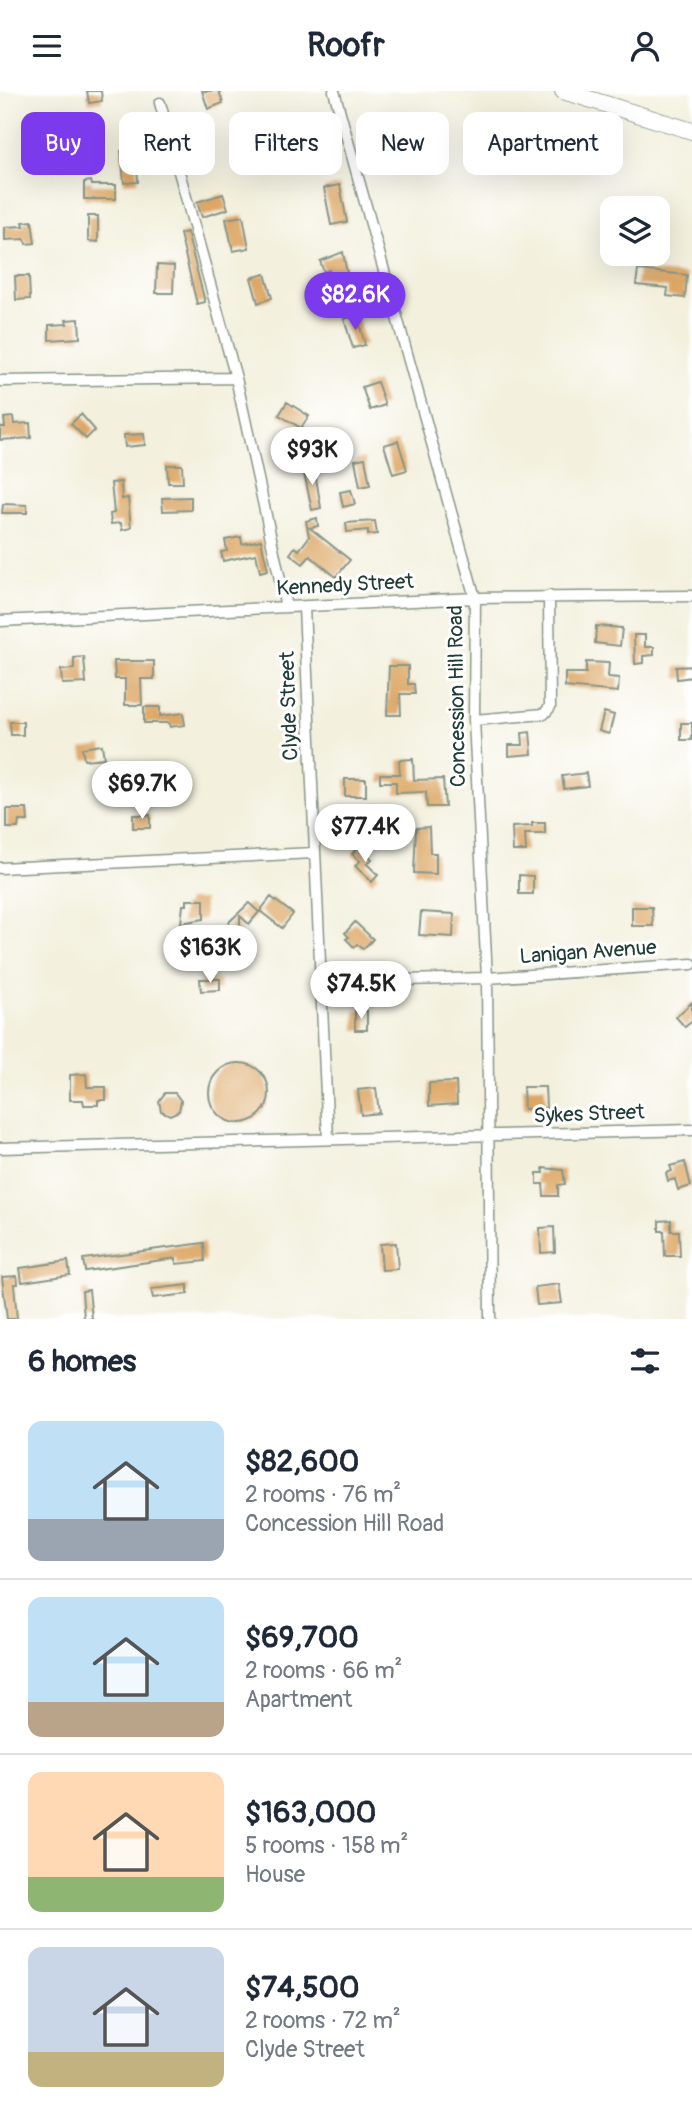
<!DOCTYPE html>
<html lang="en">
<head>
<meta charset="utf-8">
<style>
  :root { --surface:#fff; --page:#f6f6f7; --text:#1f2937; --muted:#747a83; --line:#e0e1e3; --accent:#7c3aed }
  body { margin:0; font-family:Pangolin,sans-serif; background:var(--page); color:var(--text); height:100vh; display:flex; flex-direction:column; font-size:26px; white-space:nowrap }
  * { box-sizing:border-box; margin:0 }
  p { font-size:23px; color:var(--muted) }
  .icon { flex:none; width:38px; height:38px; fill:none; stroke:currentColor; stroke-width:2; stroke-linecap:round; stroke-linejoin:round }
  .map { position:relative; height:1228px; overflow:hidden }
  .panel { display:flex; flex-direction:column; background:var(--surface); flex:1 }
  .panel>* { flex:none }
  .top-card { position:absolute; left:21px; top:21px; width:651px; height:63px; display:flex; gap:14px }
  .controls { position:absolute; left:600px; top:105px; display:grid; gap:14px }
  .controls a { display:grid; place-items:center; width:70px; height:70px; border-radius:14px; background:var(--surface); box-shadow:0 7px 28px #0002; font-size:35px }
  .price { position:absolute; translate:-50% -60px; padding:0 16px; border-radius:24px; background:#fff; color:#222; font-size:23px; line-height:46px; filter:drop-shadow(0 2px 4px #0008) }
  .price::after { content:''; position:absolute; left:50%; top:42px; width:21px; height:16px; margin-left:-10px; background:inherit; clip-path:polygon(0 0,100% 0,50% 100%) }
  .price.on { background:var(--accent); color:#fff }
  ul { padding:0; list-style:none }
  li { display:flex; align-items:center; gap:21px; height:175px; padding:0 28px }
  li+li { border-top:2px solid var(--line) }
  li span { display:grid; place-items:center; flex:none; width:196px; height:140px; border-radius:14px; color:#555 }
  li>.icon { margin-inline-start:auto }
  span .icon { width:84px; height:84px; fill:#fffc; stroke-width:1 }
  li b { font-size:30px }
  h2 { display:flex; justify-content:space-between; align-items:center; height:84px; padding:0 28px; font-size:30px }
  .chip { padding:0 24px; border-radius:14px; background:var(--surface); box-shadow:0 7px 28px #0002; font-size:24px; line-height:63px }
  .chip.on { background:var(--accent); color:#fff }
  header { display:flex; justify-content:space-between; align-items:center; height:91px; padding:0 28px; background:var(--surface); font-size:32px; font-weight:700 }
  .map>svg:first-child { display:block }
  .building { fill:#dda765 }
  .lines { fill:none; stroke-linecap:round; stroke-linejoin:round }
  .minor-casing { stroke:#899688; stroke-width:13 }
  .highway-casing { stroke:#899688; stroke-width:18 }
  .minor { stroke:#fff; stroke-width:10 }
  .highway { stroke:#fff; stroke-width:16 }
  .labels { text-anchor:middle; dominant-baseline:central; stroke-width:6; stroke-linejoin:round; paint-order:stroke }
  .street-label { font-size:21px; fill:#1f3d34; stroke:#fff }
</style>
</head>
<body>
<header><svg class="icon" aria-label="menu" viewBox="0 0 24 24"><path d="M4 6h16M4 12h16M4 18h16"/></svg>Roofr<svg class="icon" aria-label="person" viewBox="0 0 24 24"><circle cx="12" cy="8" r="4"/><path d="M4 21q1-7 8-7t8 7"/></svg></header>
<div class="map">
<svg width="692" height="1228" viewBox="0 0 692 1228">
  <rect width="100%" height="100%" fill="#fff"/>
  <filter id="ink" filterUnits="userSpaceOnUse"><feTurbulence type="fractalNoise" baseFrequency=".0143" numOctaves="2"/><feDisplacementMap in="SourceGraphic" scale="14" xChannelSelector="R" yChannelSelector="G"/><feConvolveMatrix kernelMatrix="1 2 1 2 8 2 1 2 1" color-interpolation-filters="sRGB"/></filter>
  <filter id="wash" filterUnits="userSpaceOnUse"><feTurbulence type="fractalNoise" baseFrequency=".00686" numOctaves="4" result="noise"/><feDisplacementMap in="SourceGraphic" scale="28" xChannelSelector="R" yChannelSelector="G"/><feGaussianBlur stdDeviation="1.57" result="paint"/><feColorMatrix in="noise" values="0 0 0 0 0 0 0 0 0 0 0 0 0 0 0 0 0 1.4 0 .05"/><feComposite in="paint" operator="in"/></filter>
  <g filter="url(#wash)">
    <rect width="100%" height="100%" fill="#f3f0dd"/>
    <g id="blocks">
      <!-- building -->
      <path class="building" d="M87 0H101L102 10 89 12Z
        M202 0H219L223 12 208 18Z
        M52 30 54 50 40 51 39 31Z
        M281 32 285 45 272 49 267 36Z
        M315 35 322 61 302 66 296 45 301 43 300 39Z
        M136 59 138 91 124 92 121 60Z
        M91 90 92 94H116V108H84V91Z
        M340 94 347 131 331 134 324 97Z
        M223 103 228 118 202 126 197 111Z
        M88 125H98V151L88 150Z
        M243 125 249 157 233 160 226 128Z
        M32 130 35 152 26 153 25 148 5 149V136L24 135 23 131Z
        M187 141 205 211 197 213 180 143Z
        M343 161 347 183 333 189 329 179 324 181 320 170Z
        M157 174 174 175 173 202H156Z
        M638 179 687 184 685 207 667 205 668 197 636 194Z
        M265 183 272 207 258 212 251 187Z
        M15 185H29L30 208 16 209Z
        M357 224 365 254 353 257 344 228Z
        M79 228 80 247 49 249V234L67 233 66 229Z
        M377 291 385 314 370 319 362 296Z
        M287 311 309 325 301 337 279 324Z
        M81 323 95 339 86 348 71 333Z
        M13 326 14 333 30 332 31 347 0 349V336H5L4 327Z
        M144 343 145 354 125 356 124 344Z
        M398 350 407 379 393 383 384 354Z
        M365 367 370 394 360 396 355 369Z
        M167 374H182L183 392H168Z
        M314 375 321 417 312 419 303 377Z
        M121 391 122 408 128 407 131 437 122 439 121 432 111 433 110 423 114 422 111 392Z
        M351 399 355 413 343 416 340 401Z
        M191 406V419L163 420 162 407Z
        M3 413 27 414V422H2Z
        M317 427 318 435 310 437 350 469 336 486 310 465 303 473 290 463 295 456 299 459 309 446 306 430Z
        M375 430 377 443 368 444V439L347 441 346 432Z
        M241 446 242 453 261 449 268 479 260 481 256 463 223 470 221 461 227 460 225 449Z
        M596 535 622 537 620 555 595 552Z
        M634 544H645V556H654V564L643 565V572L635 573Z
        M84 566 86 592 62 593 61 579 74 578V567Z
        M114 570H154V588H141L142 614H125V588H115Z
        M586 571 609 572 608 586 619 587 618 601 565 596V582H586Z
        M389 575H408V593H414L415 603H400L401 624H387Z
        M692 575V586L677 588 676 576Z
        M144 616H160V625L183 622 185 634 170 636 169 632H144Z
        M604 621 614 624 609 643 599 640Z
        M10 631H23V644H11Z
        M681 632H692V649H681Z
        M530 641 532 663 509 665V654H523L522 642Z
        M102 654 104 667 84 669 82 657Z
        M413 668 414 689 443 688 445 716H427L426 701 396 702V691H380V683H400L399 669Z
        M586 682 588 695 564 698 562 685Z
        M345 688H366V705H345Z
        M7 718H27L28 730H19L18 737H7Z
        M133 724H150V737H133Z
        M532 732H545V743H525L526 760H513L512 736 532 735Z
        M429 736 430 762H436V783L414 782 416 737Z
        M359 755 372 768 367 773 378 784 372 791 355 775 360 770 352 763Z
        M519 784 533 785V803H519Z
        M271 806 293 823 282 837 260 820Z
        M187 809H204V828L181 832 183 814H187Z
        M249 812 259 821 249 833 240 825V849L230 850 229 831Z
        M632 816H652L653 835H632Z
        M421 821 454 823 453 846 419 844Z
        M355 831 373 848 363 858 357 853 354 856 346 848 349 846 345 842Z
        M200 888H220V899L201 900Z
        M692 911V930L685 936 676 926Z
        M355 920H367V939H355Z
        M209 1002a30 30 0 1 1 60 0a30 30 0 1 1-60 0Z
        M86 983 87 996H106V1009H98V1014H84L83 1009H70V984Z
        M456 991 457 1013 429 1015V992Z
        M523 996H545L546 1017 524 1018Z
        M376 997 379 1022 361 1024 358 999Z
        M165 1002H175L181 1010 179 1020 170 1024 161 1020 159 1010Z
        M685 1071 691 1095 678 1099 675 1088 668 1090 666 1082 672 1080 670 1075Z
        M543 1077 563 1079 565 1093 558 1094V1105H544L543 1093H537V1082H544Z
        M671 1129V1140H679L680 1165H665L664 1140H659V1130Z
        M554 1136 555 1161 541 1162 540 1137Z
        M204 1152 205 1170 176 1173V1167L85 1180 83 1168Z
        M396 1152 398 1178 382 1179 380 1153Z
        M68 1170 70 1184 22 1191 20 1177Z
        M17 1185 18 1193H14L17 1228H7L2 1186Z
        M559 1193 562 1212 537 1214 535 1196Z
        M188 1194V1203L153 1207 151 1198Z
        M89 1199 92 1228H84L82 1200Z"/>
    </g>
  </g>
  <g filter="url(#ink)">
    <use href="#blocks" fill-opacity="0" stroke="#899688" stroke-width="2"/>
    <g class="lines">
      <!-- minor casing -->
      <g class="minor-casing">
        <path id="minor" d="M334 0 475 507 474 629 487 887 490 1228
          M160 12 236 287 286 516
          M0 290 236 287
          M304 516 328 1048
          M0 530 475 507 692 505
          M474 629 544 623 550 616 549 505
          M0 777 314 762
          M320 891 487 887 692 873
          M0 1057 692 1039"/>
      </g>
      <!-- highway casing -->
      <g class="highway-casing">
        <path id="highway" d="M563 0 692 40"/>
      </g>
      <!-- minor -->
      <use href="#minor" class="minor"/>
      <!-- highway -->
      <use href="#highway" class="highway"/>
    </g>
  </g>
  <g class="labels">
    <!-- street labels -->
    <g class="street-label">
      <text transform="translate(345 494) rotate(-3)">Kennedy Street</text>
      <text transform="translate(457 605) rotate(-91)">Concession Hill Road</text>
      <text transform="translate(289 615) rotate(-92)">Clyde Street</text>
      <text transform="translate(588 861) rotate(-4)">Lanigan Avenue</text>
      <text transform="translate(589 1023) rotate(-2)">Sykes Street</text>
    </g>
  </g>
</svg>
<div class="controls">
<a><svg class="icon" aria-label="layers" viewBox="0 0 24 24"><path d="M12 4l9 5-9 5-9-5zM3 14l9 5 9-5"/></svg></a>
</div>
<b class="price on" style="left:355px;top:241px">$82.6K</b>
<b class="price" style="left:312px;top:396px">$93K</b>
<b class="price" style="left:142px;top:730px">$69.7K</b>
<b class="price" style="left:365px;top:773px">$77.4K</b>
<b class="price" style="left:210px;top:894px">$163K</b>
<b class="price" style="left:361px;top:930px">$74.5K</b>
<div class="top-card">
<a class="chip on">Buy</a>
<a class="chip">Rent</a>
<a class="chip">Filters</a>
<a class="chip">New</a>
<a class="chip">Apartment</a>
</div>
</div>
<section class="panel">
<h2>6 homes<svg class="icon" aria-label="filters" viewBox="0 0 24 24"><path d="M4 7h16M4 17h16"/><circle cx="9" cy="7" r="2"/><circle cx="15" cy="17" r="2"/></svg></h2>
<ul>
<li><span style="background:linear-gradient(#bfe0f5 70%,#9aa5b1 0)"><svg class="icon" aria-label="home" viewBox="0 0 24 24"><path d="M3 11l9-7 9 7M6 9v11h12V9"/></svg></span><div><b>$82,600</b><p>2 rooms · 76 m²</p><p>Concession Hill Road</p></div></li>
<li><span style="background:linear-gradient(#bfe0f5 75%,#b9a48a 0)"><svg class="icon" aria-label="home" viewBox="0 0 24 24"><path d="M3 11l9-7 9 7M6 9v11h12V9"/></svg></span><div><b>$69,700</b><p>2 rooms · 66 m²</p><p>Apartment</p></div></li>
<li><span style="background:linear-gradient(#ffd9b3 75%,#8fb573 0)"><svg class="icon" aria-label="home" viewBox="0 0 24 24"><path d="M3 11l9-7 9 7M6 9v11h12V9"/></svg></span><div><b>$163,000</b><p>5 rooms · 158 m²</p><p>House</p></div></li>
<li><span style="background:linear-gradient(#c9d6e8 75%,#c2b280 0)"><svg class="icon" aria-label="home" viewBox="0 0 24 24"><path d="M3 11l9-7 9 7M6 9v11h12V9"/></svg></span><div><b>$74,500</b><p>2 rooms · 72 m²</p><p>Clyde Street</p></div></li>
</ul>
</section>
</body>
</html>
